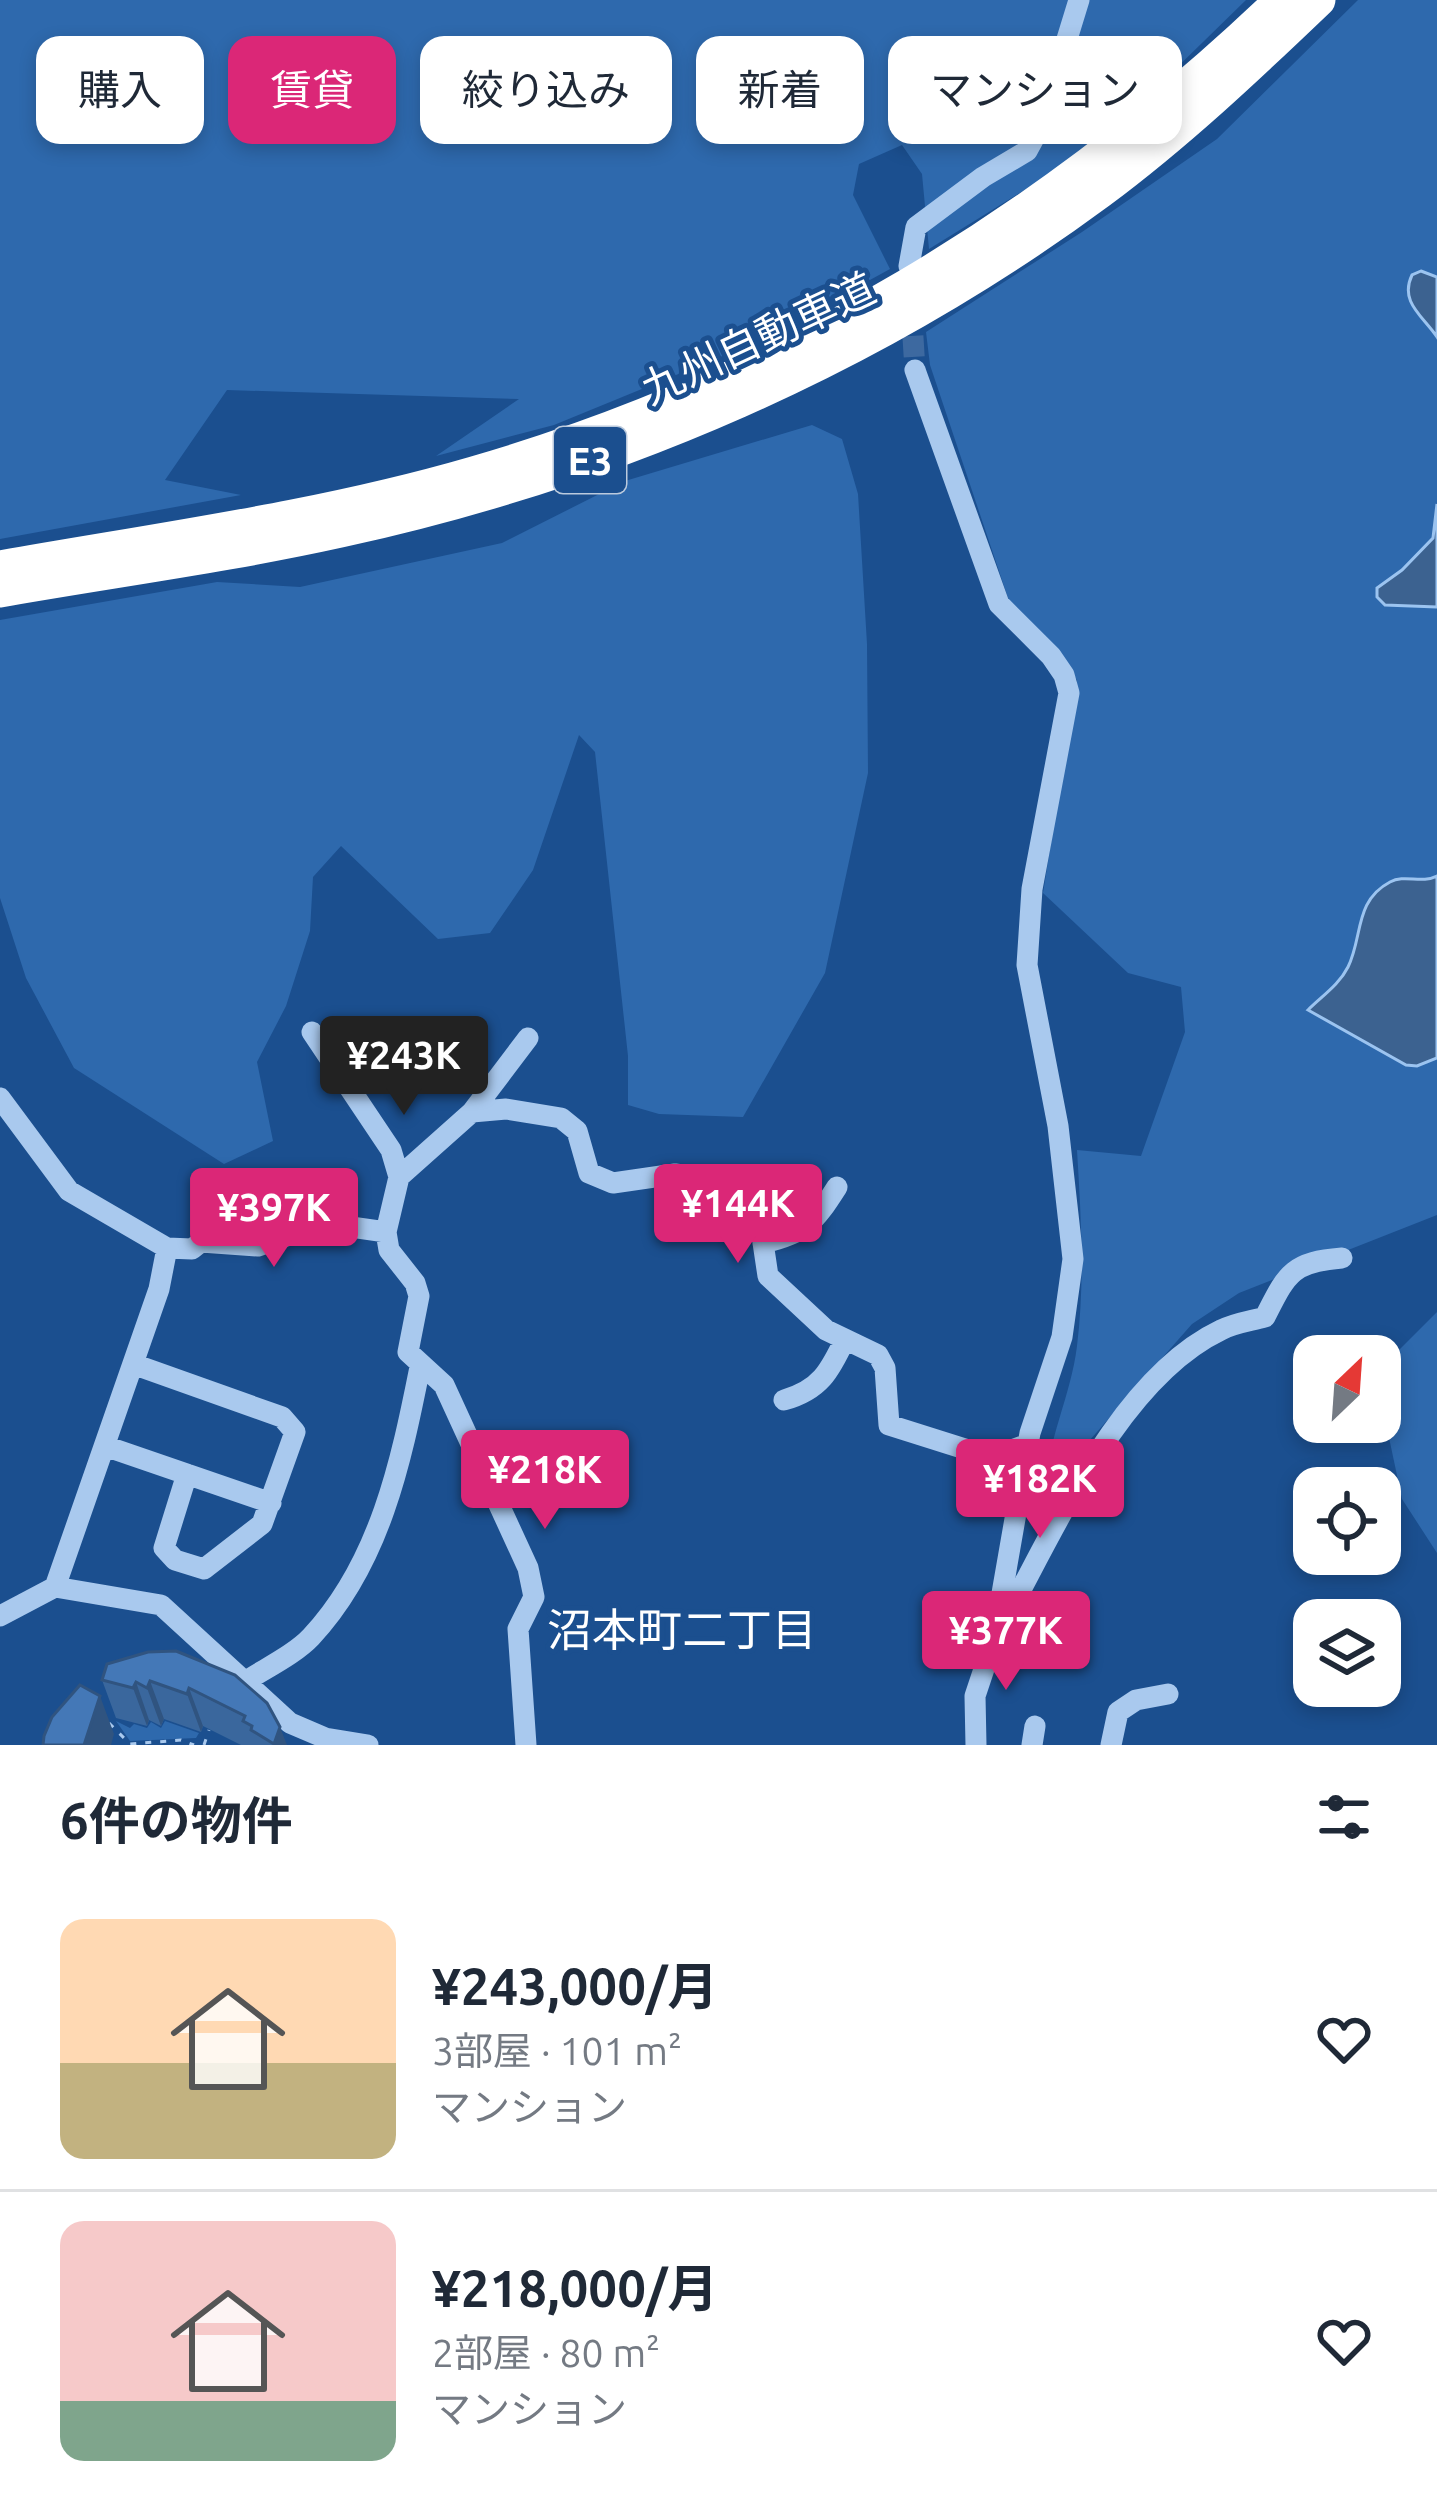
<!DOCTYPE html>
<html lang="ja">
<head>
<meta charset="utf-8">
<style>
  :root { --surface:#fff; --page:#f2f2f3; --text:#1f2937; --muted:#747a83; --line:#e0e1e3; --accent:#db2777 }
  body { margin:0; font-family:Ubuntu,"Noto Sans JP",sans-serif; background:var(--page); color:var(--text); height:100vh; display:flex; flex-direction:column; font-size:45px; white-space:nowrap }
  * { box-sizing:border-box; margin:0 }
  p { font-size:39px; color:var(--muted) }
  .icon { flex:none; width:66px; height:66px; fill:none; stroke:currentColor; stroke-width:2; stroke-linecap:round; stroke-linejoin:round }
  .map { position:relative; height:1745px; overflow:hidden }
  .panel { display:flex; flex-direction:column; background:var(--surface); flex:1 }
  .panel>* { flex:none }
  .hud { position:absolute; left:36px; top:36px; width:1365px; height:108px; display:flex; gap:24px }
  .needle { width:78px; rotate:25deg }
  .tools { position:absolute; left:1293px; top:1335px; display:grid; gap:24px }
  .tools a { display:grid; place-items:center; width:108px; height:108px; border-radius:24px; background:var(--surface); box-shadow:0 6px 18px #0003; font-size:60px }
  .price { position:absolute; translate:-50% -102px; padding:0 27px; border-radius:12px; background:var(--accent); color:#fff; font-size:39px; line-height:78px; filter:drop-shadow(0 3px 6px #0008) }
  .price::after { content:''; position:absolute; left:50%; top:72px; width:36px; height:27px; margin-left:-18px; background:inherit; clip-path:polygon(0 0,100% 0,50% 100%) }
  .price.on { background:#222; color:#fff }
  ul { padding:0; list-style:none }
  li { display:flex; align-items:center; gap:36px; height:300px; padding:0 60px }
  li+li { border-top:3px solid var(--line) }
  li span { display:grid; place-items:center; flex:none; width:336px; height:240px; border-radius:24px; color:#555 }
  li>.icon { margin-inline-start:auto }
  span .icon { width:144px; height:144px; fill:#fffc; stroke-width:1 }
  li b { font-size:51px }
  h2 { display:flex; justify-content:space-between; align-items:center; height:144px; padding:0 60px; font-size:51px }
  .chip { padding:0 42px; border-radius:24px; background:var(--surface); box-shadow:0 6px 18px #0003; font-size:42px; line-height:108px }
  .chip.on { background:var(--accent); color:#fff }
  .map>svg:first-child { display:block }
  .green { fill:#2e69ad }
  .water { fill:#3c6290; stroke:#9cc4f0; stroke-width:3 }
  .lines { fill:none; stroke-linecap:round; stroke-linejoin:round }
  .minor-tunnel { stroke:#3d69a0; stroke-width:21; stroke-dasharray:21 10; stroke-linecap:butt }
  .path { stroke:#a9c9ee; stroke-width:3; stroke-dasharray:6 9; stroke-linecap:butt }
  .minor { stroke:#a9c9ee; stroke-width:21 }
  .highway { stroke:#fff; stroke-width:33 }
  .wall { fill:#3a679d }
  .shaded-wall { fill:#305480 }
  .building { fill:#4478b7; stroke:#305480; stroke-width:3 }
  .labels { text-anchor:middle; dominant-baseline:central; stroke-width:10; stroke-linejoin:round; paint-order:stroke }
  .shield { fill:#1b4f8f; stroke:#bbcadd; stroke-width:3 }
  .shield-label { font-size:39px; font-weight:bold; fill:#fff }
  .street-label { font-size:42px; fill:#fff; stroke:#1b4f8f }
  .neighbourhood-label { font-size:45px; fill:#fff; stroke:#1b4f8f }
</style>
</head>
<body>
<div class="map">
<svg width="1437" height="1745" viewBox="0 0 1437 1745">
  <rect width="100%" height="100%" fill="#1b4f8f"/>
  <!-- green -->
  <path class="green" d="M0 0H1246L1160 84 1065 165 929 249 922 174 902 145 859 164 853 195 890 269 759 341 554 425 436 456 519 399 227 390 165 480 241 495 0 539Z
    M1358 0H1437V1215L1239 1293 1192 1324 1045 1491C1047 1440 1071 1396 1077 1346 1085 1281 1081 1216 1077 1150L1141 1156 1185 1032 1181 987 1128 973 1043 893 1077 680 1053 645 1009 601 930 365 926 332 1082 232 1217 139Z
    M812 425 842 439 858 494 867 644 868 773 825 973 743 1117 659 1114 628 1105V1056L595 752 579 735 533 870 490 933 438 939 341 846 313 877 310 931 286 1006 257 1062 273 1141 224 1164 74 1068 26 978 0 898V620L217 582 300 587 502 543 625 481Z
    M1437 1312V1553L1402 1499 1380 1395V1369Z
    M116 1721 130 1728 134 1724 147 1728 151 1722 161 1728 165 1721 199 1733 196 1738 130 1741Z"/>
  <!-- water -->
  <path class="water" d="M1421 271 1437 277V337C1423 316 1399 302 1412 275Z
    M1437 504V607L1385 605 1377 597V588L1402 570 1433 538Z
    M1437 876V1058L1417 1066 1406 1065 1308 1010C1322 996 1339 985 1348 967 1363 937 1354 901 1390 882 1405 874 1421 884 1437 876Z"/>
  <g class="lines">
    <!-- minor-tunnel -->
    <path class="minor-tunnel" d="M911 305 915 370"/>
    <!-- path -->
    <path class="path" d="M109 1723 130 1744 181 1740 194 1745
      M204 1745 209 1730"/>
    <!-- minor -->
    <path class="minor" d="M909 266 916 227 983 177 1027 151 1040 127 1079 0
      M915 370 999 604 1051 656 1064 675 1069 693 1032 889 1027 965 1058 1126 1073 1259 1062 1337 1030 1433 994 1639 975 1696 976 1745
      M312 1032 391 1150 399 1177 386 1232 389 1250 415 1283 419 1296 408 1352 444 1385 528 1568 534 1597 518 1629 526 1745
      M0 1098 69 1191 167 1248 192 1249 201 1242 258 1246 323 1223 386 1232
      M472 1112 528 1038
      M399 1177 472 1112 506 1109 561 1118 577 1131 589 1173 613 1183 675 1174 705 1178 719 1185 762 1236 768 1276 826 1330 878 1355 885 1368 889 1425 965 1449 998 1455 1028 1444
      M763 1243C806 1233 814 1223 837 1187
      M133 1364 282 1417 295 1432 262 1524 204 1569 175 1560 164 1548 187 1474
      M784 1400C820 1390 830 1371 845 1339
      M105 1446 271 1503
      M55 1587 159 1289 167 1248
      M0 1616 55 1587 161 1605 290 1723 325 1738 368 1745
      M1003 1623C1055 1529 1120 1378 1221 1330 1234 1323 1251 1321 1265 1317 1287 1274 1291 1262 1342 1258
      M243 1683C264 1669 294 1655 311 1637 380 1563 401 1462 420 1367
      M1032 1745 1035 1726
      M1111 1745 1118 1712 1136 1700 1168 1694"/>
    <!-- highway -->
    <path class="highway" d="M0 567C158 539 318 518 473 473 779 385 1052 220 1281 0
      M0 591C114 571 228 556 341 531 615 471 874 359 1100 192 1178 134 1249 67 1319 0"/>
  </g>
  <!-- wall -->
  <path class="wall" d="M148 1652 287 1745H241L203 1726 201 1732 164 1719 161 1726 149 1720 147 1726 116 1718 102 1680Z"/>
  <!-- shaded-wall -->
  <path class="shaded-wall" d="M150 1681 164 1719 161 1726 147 1688Z
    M136 1682 149 1720 147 1726 133 1688Z
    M189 1688 203 1726 201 1732 187 1694Z
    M100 1696 114 1734 111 1745H84Z
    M280 1727 287 1745H274Z"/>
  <!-- building -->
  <path class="building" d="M176 1651 235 1675 267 1703 280 1727 274 1744 251 1730 252 1726 243 1721 245 1716 189 1688 187 1694 150 1681 147 1688 136 1682 133 1688 102 1680 107 1664 148 1652Z
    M80 1685 100 1696 84 1745H43L44 1736 52 1717Z"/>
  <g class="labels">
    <!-- shield labels -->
    <rect class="shield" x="554" y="427" width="72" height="66" rx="9"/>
    <g class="shield-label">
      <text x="590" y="460">E3</text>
    </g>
    <!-- street labels -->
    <g class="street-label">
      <text transform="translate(758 338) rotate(-25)">九州自動車道</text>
    </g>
    <!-- neighbourhood labels -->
    <g class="neighbourhood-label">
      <text x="682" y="1629">沼本町二丁目</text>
    </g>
  </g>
</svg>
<div class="tools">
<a><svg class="needle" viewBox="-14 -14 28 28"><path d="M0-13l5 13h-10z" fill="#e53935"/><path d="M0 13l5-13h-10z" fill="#747a83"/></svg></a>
<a><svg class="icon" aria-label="locate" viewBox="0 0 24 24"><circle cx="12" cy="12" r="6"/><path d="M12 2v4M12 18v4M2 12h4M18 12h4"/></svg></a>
<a><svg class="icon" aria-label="layers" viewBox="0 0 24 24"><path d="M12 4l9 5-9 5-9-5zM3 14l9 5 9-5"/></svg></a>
</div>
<b class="price on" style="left:404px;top:1118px">¥243K</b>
<b class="price" style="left:738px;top:1266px">¥144K</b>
<b class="price" style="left:274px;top:1270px">¥397K</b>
<b class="price" style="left:545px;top:1532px">¥218K</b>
<b class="price" style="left:1040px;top:1541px">¥182K</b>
<b class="price" style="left:1006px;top:1693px">¥377K</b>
<div class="hud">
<a class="chip">購入</a>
<a class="chip on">賃貸</a>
<a class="chip">絞り込み</a>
<a class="chip">新着</a>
<a class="chip">マンション</a>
</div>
</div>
<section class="panel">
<h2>6件の物件<svg class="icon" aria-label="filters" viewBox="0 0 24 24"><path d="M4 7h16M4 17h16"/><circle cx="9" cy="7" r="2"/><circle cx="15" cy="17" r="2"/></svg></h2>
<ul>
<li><span style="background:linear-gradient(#ffd9b3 60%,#c2b280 0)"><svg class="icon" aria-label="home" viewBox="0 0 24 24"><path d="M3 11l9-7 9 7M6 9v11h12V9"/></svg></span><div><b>¥243,000/月</b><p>3部屋 · 101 m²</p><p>マンション</p></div><svg class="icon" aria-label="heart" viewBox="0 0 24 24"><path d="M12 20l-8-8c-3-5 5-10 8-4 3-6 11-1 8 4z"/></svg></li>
<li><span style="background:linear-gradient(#f6c9c9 75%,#7fa58c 0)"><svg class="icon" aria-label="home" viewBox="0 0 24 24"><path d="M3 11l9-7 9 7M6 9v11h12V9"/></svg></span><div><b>¥218,000/月</b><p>2部屋 · 80 m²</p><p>マンション</p></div><svg class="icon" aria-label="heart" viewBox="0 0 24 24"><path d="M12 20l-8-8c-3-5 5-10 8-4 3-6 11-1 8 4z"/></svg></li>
</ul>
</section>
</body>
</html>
